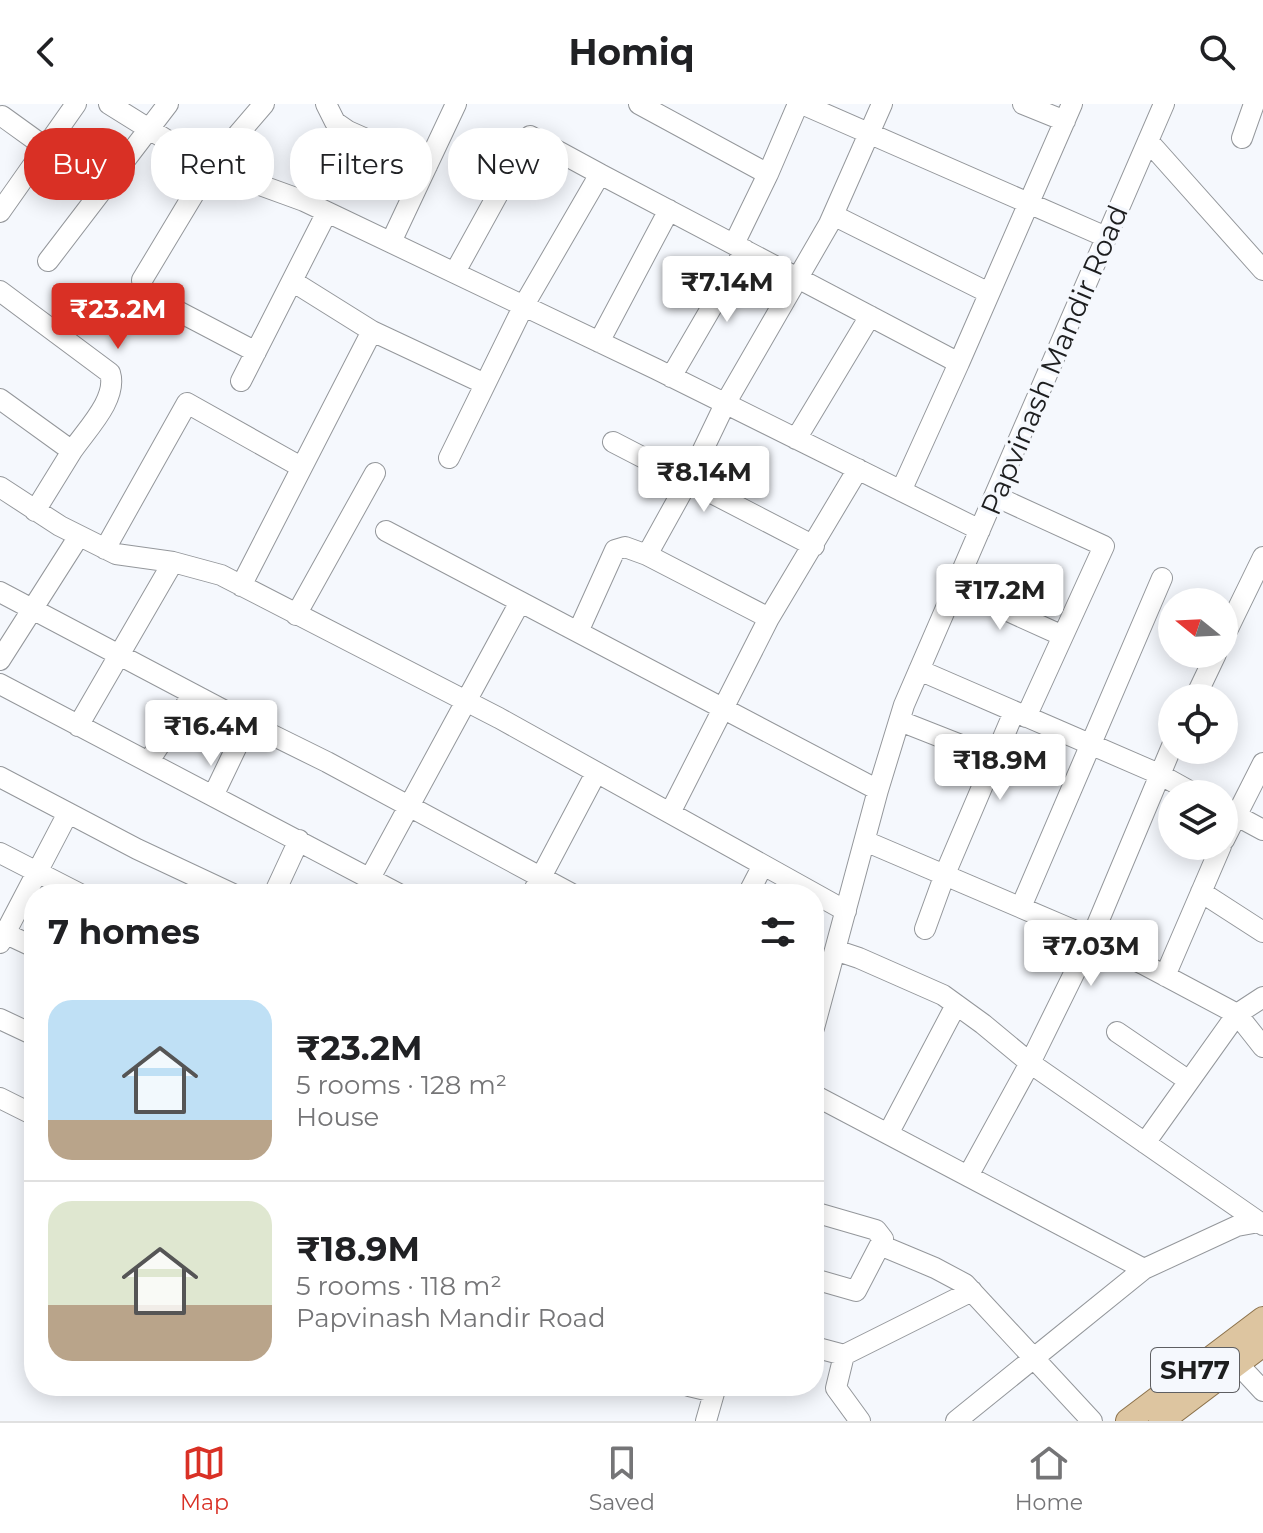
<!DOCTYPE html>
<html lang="en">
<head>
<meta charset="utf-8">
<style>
  :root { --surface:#fff; --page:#f2f2f2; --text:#202124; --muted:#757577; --line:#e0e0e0; --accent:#d93025 }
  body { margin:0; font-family:Montserrat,sans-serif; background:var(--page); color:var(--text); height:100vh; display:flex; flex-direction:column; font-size:30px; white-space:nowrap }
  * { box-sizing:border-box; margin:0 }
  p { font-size:26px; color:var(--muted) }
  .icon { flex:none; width:44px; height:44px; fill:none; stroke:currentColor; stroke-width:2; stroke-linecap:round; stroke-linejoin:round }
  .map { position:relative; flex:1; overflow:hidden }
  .sheet { position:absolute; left:24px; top:780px; width:800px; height:512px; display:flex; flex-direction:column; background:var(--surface); border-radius:32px; box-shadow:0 4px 20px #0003 }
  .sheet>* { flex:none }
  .top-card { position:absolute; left:24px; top:24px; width:800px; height:72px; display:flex; gap:16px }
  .needle { width:52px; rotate:288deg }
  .tools { position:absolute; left:1158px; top:484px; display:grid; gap:16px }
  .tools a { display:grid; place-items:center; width:80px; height:80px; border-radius:50%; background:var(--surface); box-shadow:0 4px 20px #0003; font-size:40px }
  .price { position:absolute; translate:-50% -68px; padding:0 18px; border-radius:8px; background:#fff; color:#222; font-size:26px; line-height:52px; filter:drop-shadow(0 2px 4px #0008) }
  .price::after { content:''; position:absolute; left:50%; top:48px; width:24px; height:18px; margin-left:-12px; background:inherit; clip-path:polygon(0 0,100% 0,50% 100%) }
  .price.current { background:var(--accent); color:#fff }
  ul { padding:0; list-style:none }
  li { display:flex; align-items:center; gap:24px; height:200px; padding:0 24px }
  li+li { border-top:2px solid var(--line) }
  li span { display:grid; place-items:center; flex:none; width:224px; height:160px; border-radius:24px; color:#555 }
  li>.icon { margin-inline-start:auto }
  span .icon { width:96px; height:96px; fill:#fffc; stroke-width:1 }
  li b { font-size:34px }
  h2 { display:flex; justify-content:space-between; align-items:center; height:96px; padding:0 24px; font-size:34px }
  .pill { padding:0 28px; border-radius:32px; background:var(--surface); box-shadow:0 4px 20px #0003; font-size:28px; line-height:72px }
  .pill.current { background:var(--accent); color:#fff }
  header { display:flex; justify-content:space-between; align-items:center; height:104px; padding:0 24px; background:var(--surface); font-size:36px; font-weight:700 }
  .menu { display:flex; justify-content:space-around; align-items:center; height:112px; border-top:2px solid var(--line); background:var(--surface); font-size:22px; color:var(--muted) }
  .menu a { display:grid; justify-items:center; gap:4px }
  .menu .current { color:var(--accent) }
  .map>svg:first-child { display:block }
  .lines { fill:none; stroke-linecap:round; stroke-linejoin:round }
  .minor-casing { stroke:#94979b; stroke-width:22 }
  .major-casing { stroke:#8b714a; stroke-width:26 }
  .minor { stroke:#fff; stroke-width:20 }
  .major { stroke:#ddc5a0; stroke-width:24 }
  .labels { text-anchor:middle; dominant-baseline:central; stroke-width:7; stroke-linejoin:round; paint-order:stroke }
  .shield { fill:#f5f8fd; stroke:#5e5f62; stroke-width:2 }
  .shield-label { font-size:26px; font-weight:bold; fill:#1d1e1f }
  .street-label { font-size:28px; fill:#1d1e1f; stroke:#f5f8fd }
</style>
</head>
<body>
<header><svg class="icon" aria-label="back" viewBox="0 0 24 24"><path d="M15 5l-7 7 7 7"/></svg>Homiq<svg class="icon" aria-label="search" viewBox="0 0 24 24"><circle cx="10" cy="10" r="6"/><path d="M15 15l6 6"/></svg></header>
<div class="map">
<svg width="1263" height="1317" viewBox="0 0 1263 1317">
  <rect width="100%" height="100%" fill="#f5f8fd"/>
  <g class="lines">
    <!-- minor casing -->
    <g class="minor-casing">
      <path id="minor" d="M109 0 210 63 304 97 656 265 980 426
        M326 0 335 18 348 27 427 62
        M639 0 768 70 798 0
        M802 0 1106 133
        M1023 0 1065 17
        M2 12 45 43
        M1242 34 1254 0
        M1148 37 1263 166
        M0 108 76 0
        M833 111 989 189
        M391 138 456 0
        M734 140 768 70
        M48 157 168 0
        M455 168 530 32 600 70
        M292 177 372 227 485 280
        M0 187 110 269C118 295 86 326 72 347
        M599 238 669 106
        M256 248 149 192 143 184 142 176 210 63 264 0
        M959 259 1072 0
        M671 273 745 146
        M241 277 327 108
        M0 295 72 347 35 407
        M796 335 870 212
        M613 338 814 442
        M449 354 524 201 600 70 959 259 901 387
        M858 365 769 514 647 451 688 377 725 300 829 120 882 0
        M0 383 60 422 116 450 173 458 221 471 499 614 846 807
        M995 392 1104 442 1026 613
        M386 427 878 686
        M105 445 187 299 301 363
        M241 482 372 227
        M955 483 1063 532
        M0 488 248 619 327 658 572 790
        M296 511 375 369
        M578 528 615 446 625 443 647 451
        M1224 533 1263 453
        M0 556 79 432
        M919 566 1159 670 1195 690
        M0 580 399 790
        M1195 594 1216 550
        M900 617 994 654
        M78 622 173 458
        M149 657 193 590
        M0 673 137 745 233 790
        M214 690 248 619
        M1224 705 1263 726
        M670 709 769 514
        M1224 736 1263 659
        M865 737 1071 825 1143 860 1237 910 1263 943
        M0 749 80 790
        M370 774 520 498
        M1201 788 1263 828
        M274 790 299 736
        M532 790 596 669
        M748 790 763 761
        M1021 803 1162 474
        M925 825 945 770 1014 608
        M0 827 34 843
        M0 839 68 709
        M835 846 859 854 943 891 983 920 1030 959 1259 1118
        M1165 872 1221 742
        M0 915 34 931
        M814 924 878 686 904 601 1164 0
        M1117 928 1189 977
        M814 991 1144 1165
        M0 994 34 1011
        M888 1030 956 901
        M1145 1039 1237 910 1263 893
        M968 1072 1030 959 1091 835 1172 642
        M814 1108 876 1126 883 1135 856 1187 814 1175
        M880 1141 935 1164 965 1180 1092 1317
        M814 1243 844 1251 972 1187
        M844 1251 836 1284 860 1317
        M1237 1259 1263 1287
        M689 1282 714 1288
        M706 1317 716 1282
        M956 1317 1144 1165 1237 1122 1259 1118 1263 1121"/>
    </g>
    <!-- major casing -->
    <g class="major-casing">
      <path id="major" d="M1128 1317 1263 1215
        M1161 1317 1263 1240"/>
    </g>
    <!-- minor -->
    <use href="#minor" class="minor"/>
    <!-- major -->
    <use href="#major" class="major"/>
  </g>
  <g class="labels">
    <!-- shield labels -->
    <rect class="shield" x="1151" y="1244" width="88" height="44" rx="6"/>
    <g class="shield-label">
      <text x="1195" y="1266">SH77</text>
    </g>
    <!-- street labels -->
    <g class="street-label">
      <text transform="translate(1054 256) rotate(-67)">Papvinash Mandir Road</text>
    </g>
  </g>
</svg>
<div class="tools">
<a><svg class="needle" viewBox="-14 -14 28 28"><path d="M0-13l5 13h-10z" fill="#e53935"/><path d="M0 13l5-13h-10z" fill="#757577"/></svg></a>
<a><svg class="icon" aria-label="locate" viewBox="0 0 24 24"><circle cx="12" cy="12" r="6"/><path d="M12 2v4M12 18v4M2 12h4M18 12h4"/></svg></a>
<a><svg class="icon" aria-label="layers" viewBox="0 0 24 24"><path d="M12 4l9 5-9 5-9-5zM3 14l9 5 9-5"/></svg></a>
</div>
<b class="price" style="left:727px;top:220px">₹7.14M</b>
<b class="price current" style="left:118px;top:247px">₹23.2M</b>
<b class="price" style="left:704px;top:410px">₹8.14M</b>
<b class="price" style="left:1000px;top:528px">₹17.2M</b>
<b class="price" style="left:211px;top:664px">₹16.4M</b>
<b class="price" style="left:1000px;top:698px">₹18.9M</b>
<b class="price" style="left:1091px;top:884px">₹7.03M</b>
<div class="top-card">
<a class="pill current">Buy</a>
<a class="pill">Rent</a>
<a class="pill">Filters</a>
<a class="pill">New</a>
</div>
<section class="sheet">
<h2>7 homes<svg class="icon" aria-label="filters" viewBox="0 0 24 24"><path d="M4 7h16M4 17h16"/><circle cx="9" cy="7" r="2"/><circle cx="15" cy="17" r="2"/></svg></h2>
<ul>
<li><span style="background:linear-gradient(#bfe0f5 75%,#b9a48a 0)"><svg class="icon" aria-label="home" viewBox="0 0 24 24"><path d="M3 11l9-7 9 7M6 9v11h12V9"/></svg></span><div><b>₹23.2M</b><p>5 rooms · 128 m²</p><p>House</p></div></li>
<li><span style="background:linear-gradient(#dfe7d0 65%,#b9a48a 0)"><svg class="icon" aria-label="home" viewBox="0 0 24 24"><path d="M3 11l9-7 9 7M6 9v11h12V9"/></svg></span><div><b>₹18.9M</b><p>5 rooms · 118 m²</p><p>Papvinash Mandir Road</p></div></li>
</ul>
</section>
</div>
<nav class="menu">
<a class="current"><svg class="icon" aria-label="map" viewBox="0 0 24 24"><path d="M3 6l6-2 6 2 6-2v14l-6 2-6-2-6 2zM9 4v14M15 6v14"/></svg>Map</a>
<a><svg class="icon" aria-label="saved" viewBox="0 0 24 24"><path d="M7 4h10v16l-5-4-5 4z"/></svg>Saved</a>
<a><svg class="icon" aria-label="home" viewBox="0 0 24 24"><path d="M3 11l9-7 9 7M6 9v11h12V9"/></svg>Home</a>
</nav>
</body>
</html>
